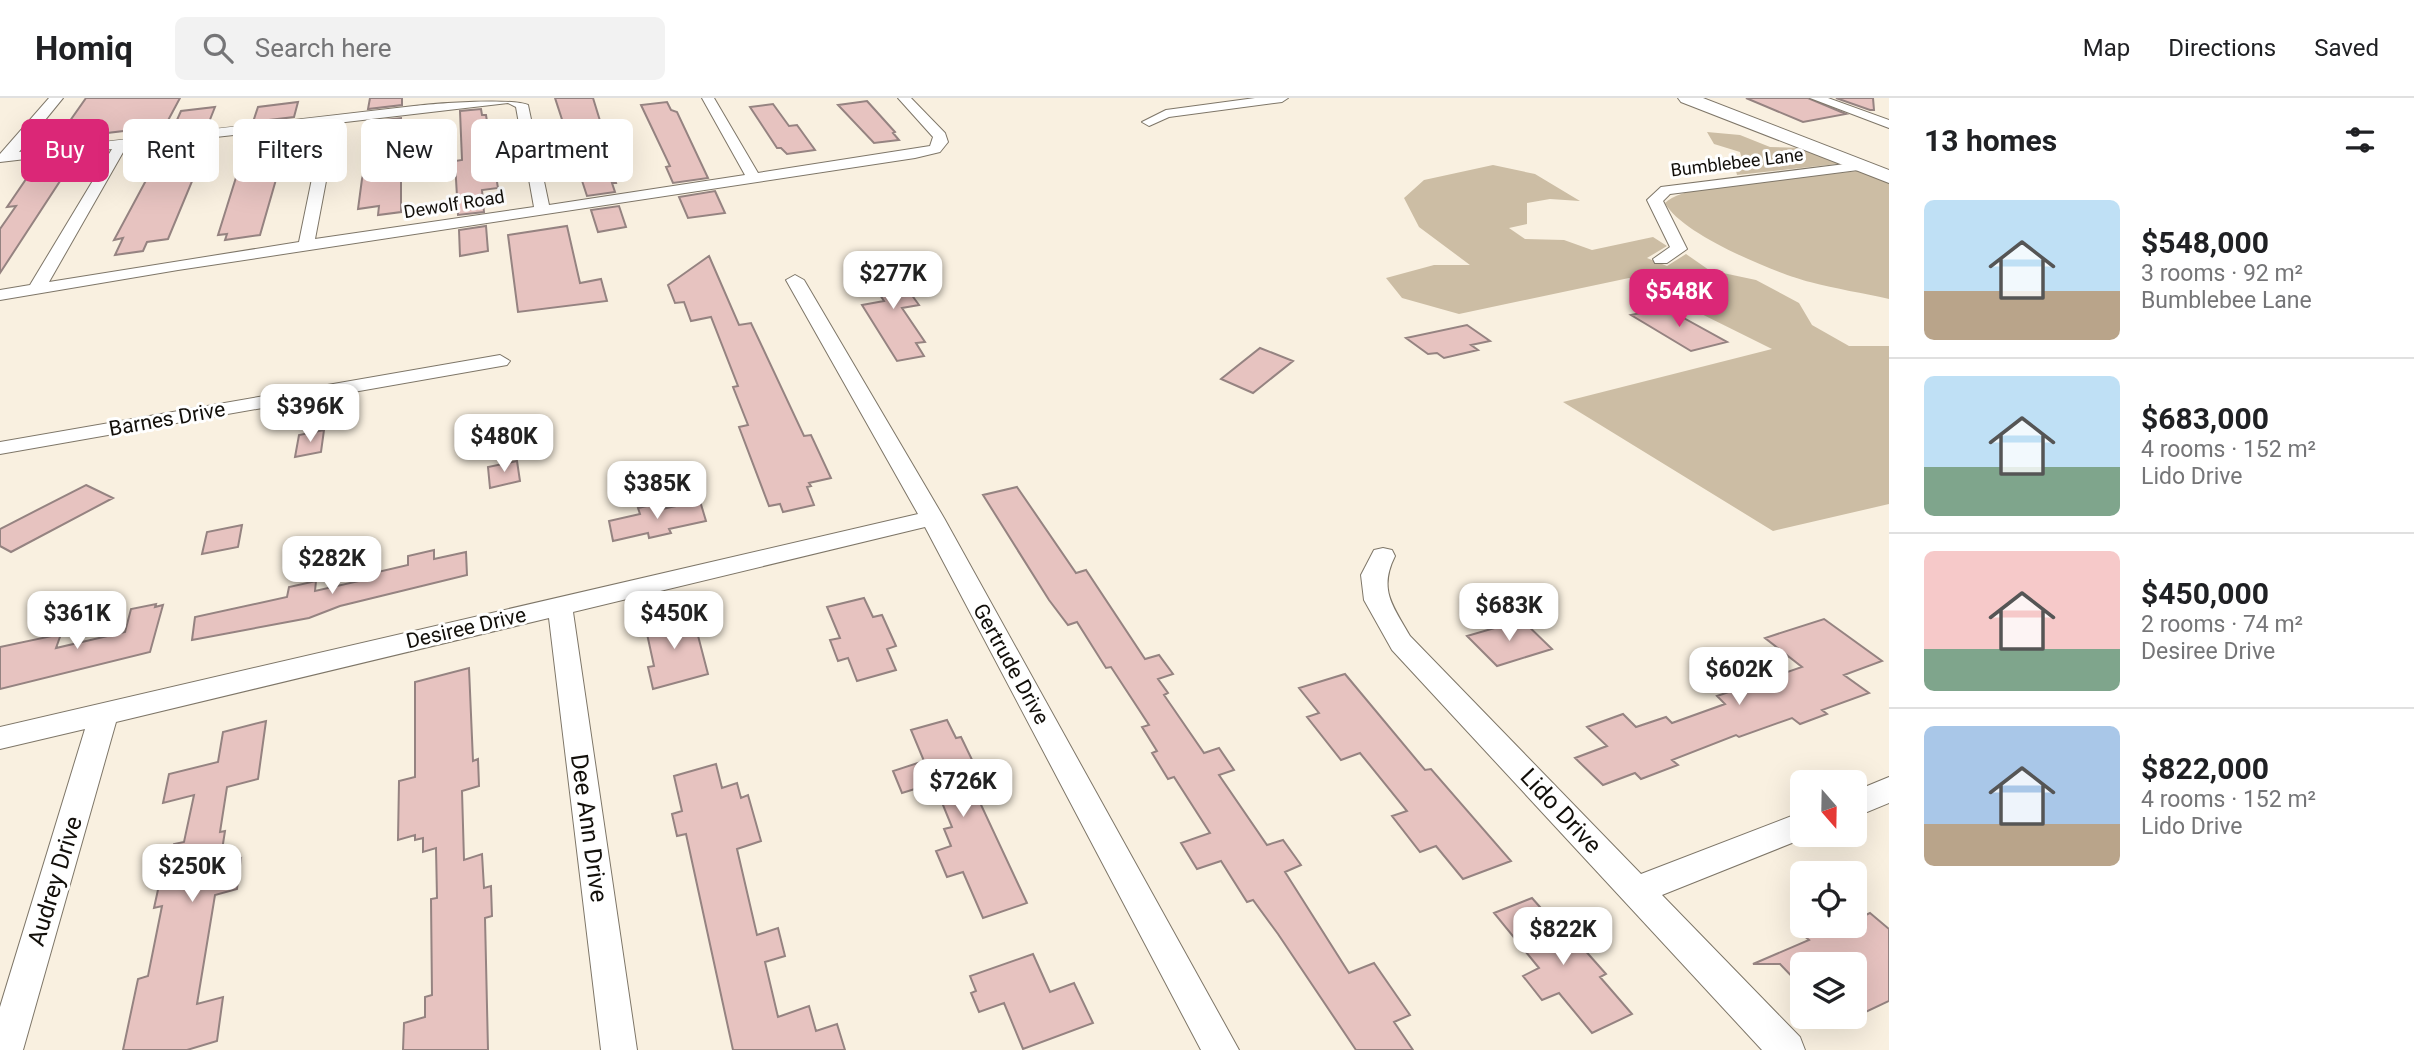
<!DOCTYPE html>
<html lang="en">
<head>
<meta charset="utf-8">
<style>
  :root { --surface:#fff; --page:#f2f2f2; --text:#202124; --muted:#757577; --line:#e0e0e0; --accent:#db2777 }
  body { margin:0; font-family:Roboto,sans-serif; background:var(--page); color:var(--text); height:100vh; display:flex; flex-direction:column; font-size:26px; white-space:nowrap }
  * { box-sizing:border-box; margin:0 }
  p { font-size:23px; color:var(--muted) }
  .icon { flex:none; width:38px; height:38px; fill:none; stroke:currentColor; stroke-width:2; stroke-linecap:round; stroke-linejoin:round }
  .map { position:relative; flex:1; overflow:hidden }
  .sheet { display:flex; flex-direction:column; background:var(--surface); width:525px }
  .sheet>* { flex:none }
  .hud { position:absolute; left:21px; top:21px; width:665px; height:63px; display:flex; gap:14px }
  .needle { width:46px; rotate:160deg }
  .buttons { position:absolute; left:1790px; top:672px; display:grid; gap:14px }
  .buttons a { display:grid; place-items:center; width:77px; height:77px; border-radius:10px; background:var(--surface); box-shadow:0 7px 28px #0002; font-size:35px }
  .price { position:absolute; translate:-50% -60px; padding:0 16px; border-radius:14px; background:#fff; color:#222; font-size:23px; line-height:46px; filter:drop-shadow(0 2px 4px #0008) }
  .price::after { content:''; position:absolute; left:50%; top:42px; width:21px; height:16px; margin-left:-10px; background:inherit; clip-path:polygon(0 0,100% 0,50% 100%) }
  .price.active { background:var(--accent); color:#fff }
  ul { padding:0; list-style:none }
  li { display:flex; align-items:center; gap:21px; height:175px; padding:0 35px }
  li+li { border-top:2px solid var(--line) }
  li span { display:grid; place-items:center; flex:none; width:196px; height:140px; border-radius:10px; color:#555 }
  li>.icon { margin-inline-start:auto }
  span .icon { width:84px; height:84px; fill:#fffc; stroke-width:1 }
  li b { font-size:30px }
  h2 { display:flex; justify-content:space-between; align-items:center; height:84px; padding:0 35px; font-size:30px }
  .tag { padding:0 24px; border-radius:10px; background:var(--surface); box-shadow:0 7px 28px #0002; font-size:24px; line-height:63px }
  .tag.active { background:var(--accent); color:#fff }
  header { display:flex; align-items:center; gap:42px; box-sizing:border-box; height:98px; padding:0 35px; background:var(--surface); border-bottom:2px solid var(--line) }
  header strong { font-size:33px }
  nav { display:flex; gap:38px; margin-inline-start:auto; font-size:24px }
  .search { width:490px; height:63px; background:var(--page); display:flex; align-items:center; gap:18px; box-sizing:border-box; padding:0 24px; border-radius:10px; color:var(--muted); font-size:26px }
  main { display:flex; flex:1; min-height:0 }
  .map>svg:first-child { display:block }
  .green { fill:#ccbda4 }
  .building { fill:#e7c3c0; stroke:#958381; stroke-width:2 }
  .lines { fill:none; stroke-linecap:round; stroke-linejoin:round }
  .street-casing { stroke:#7e7668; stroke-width:2 }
  .secondary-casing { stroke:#7e7668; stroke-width:2 }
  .street { fill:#fff; fill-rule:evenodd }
  .secondary { fill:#fff; fill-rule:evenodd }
  .labels { text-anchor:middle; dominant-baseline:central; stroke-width:6; stroke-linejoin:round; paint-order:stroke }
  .far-street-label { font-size:18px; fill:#120f0a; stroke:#fff }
  .street-label { font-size:21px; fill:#120f0a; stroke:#fff }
  .near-street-label { font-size:24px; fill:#120f0a; stroke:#fff }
</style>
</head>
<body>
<header>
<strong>Homiq</strong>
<div class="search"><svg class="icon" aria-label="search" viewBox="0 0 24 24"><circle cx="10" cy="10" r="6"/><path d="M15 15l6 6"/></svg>Search here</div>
<nav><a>Map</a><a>Directions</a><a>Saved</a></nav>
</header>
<main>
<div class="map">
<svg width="1889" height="952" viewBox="0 0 1889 952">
  <rect width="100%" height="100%" fill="#f9f0e0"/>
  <!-- green -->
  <path class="green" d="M1707 34 1740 37 1770 49 1807 50 1846 65 1737 77 1736 73 1742 61 1740 54 1714 46Z
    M1493 67 1535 76 1580 103 1550 101 1527 105V126L1509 130 1525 141 1564 142 1592 152 1653 139 1667 148 1647 160 1667 168 1686 156 1709 172 1756 182 1799 205 1812 227 1849 248H1889V406L1773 433 1563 304 1772 251 1629 180 1459 216 1402 200 1386 180 1434 167H1470L1419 129 1404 100 1424 82Z
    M1864 72 1889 82V201C1863 195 1836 191 1810 184 1775 175 1681 136 1665 105 1689 81 1823 79 1864 72Z"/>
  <!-- building -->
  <path class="building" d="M86 0H180L165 28 99 36 95 42 53 47Z
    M370 0H402V7L368 11Z
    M555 0H593L605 39 601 40 616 85H612L615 94 587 98Z
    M1746 0H1808L1846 16 1803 24Z
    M1836 0H1873L1874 12H1870Z
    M867 3 895 34 893 35 899 42 874 45 838 7Z
    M298 4 294 19 253 24 258 9Z
    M667 4 671 12 677 14 708 80 673 85 666 69 670 68 641 7Z
    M773 6 789 28 797 27 815 52 787 56 781 50H777L750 9Z
    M215 9 207 29 172 33 181 13Z
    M481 11 482 17H486L498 90 482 92 484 114 458 117 455 63 462 62 460 13Z
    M401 20V114L378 117 379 108 358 111 362 81 373 38 365 39 367 24Z
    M290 33 260 137 225 142 227 136 218 137 249 38Z
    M201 43 185 82 193 81 168 141 147 144 143 153 115 157 123 140 114 142 165 47Z
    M86 57 77 73 66 74 0 175V131L16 108 7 109 35 68 43 62Z
    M715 93 725 115 688 120 679 99Z
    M619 108 626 129 598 134 591 112Z
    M486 128 488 153 460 158 459 132Z
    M567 128 580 185 601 181 607 203 518 214 508 137Z
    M709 158 739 227 751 225 804 338 811 337 831 380 809 385 811 388 807 389 814 407 783 414 780 406 769 408 739 329 748 327 733 289 738 288 711 219 691 223 684 204 675 205 668 187Z
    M884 159 919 207 902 210 925 244 916 245 924 258 897 263 862 207 884 203 861 168Z
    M1671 209V213L1727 244 1691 253 1631 217Z
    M1467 227 1490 243 1471 247 1478 252 1444 260 1437 255 1428 256 1406 240Z
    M1260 250 1293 263 1253 295 1221 281Z
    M324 332 321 354 295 359 299 337Z
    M517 363 520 383 490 390 488 369Z
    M86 387 113 400 11 454 0 448V431Z
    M1017 389 1076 475 1086 472 1145 561 1159 557 1173 576 1158 581 1168 595 1164 597 1204 655 1219 650 1234 672 1219 677 1267 747 1283 742 1301 767 1285 774 1349 875 1374 865 1410 917 1394 924 1413 952H1356L1278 836 1253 802 1247 804 1221 763 1197 771 1181 745 1210 735 1174 679 1168 681 1152 655 1157 653 1142 629 1149 627 1111 569 1106 570 1077 524 1068 527 1049 502 983 397Z
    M700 403 706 423 669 431 671 435 649 440 648 435 613 443 609 423 640 416 638 410 660 405 662 411Z
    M242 427 238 449 202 456 207 434Z
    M434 452V461L466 454 467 477 340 508 309 520 192 542 195 519 287 499 289 489 316 483 315 493 368 481 369 476 408 467V458Z
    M864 500 873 519 882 517 896 548 887 551 896 572 857 583 848 560 838 563 830 542 840 540 827 509Z
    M156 506 155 509 163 507 150 554 0 591V549L61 536 56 550 125 534 131 511Z
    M678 514 683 533 696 530 708 576 653 591 648 569 654 568 644 522Z
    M1824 521 1882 563 1844 577 1869 595 1822 612 1827 616 1800 626 1792 620 1739 639 1736 637 1672 662 1678 667 1641 681 1635 675 1603 687 1575 660 1607 648 1587 629 1623 616 1636 629 1666 619 1672 625 1725 606 1717 598 1802 569 1765 540Z
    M1522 522 1552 551 1497 568 1467 538Z
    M469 570 473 663 478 661 479 688 462 693 464 762 482 756 484 790 491 788 492 818 485 820 488 952H403L404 925 425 919V899L432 897 431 801 437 800 436 750 423 754V740L415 742V737L398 742 399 683 415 679V584Z
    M1345 576 1425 672 1431 671 1511 763 1463 781 1436 748 1420 754 1392 718 1407 713 1360 655 1341 662 1307 619 1319 615 1299 590Z
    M947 622 956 640 961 639 975 668 969 669 980 693 975 694 1027 805 983 820 963 774 947 779 936 753 951 748 944 731 952 729 934 685 902 695 893 673 924 663 911 632Z
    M266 623 258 681 227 689 220 734 225 733 220 765 241 760 237 791 215 797 197 906 223 899 217 943 187 952H123L138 881 148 878 162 808 154 810 161 778 169 776 174 746 184 744 194 697 163 705 169 676 218 664 223 634Z
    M716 666 722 690 737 685 741 700 748 697 761 743 737 751 757 837 778 830 785 858 765 864 778 919 809 908 816 933 837 926 845 952H733L686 736 677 738 672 716 682 713 674 678Z
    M1532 800 1570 843 1575 841 1606 876 1600 879 1632 916 1592 935 1559 895 1542 902 1523 878 1539 870 1494 815Z
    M1870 815 1889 831V903L1855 919V866H1802V889L1780 866H1753L1809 842 1802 836 1821 828H1855V822Z
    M1033 856 1050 894 1074 885 1093 925 1023 951 1004 905 979 914 971 895 976 893 970 878Z"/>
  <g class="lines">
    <!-- street casing -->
    <g class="street-casing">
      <path id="street" d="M49 0H63L19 54C151 38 283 23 414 8 439 5 511 0 528 7L549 107 745 77 702 0H714L758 75 930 48 933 39 898 0H911L945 35 948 44 940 54 915 60 178 172 0 202V192L30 187 112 51 0 64V56ZM508 5 516 9 534 109 315 141 337 25ZM323 27 299 144 49 184 126 49Z
        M1255 0H1288L1282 4 1169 19 1149 28 1142 24 1166 12Z
        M1810 0H1828L1889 22V30Z
        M1861 64 1868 68 1866 71 1670 96 1663 103 1687 151 1667 165H1655L1653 161 1670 149 1647 102 1661 89Z
        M795 177 804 182 944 420 1239 952H1201L925 429 573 514 637 952H601L549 520 116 624 23 952H0V909L85 631 0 651V629L918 416 786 182Z
        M500 257 510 263 507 267 0 356V344Z
        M1383 450 1392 452 1395 458C1378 492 1393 508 1410 538L1641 776 1802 714V737H1812L1662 797 1800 939 1805 952H1762L1392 552 1364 502 1361 477 1374 452Z
        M1889 679V705L1855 719V693Z"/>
    </g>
    <!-- secondary casing -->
    <g class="secondary-casing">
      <path id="secondary" d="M1678 0H1703L1889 72V85L1681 4Z"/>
    </g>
    <!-- street -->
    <use href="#street" class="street"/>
    <!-- secondary -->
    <use href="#secondary" class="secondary"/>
  </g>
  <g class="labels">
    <!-- far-street labels -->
    <g class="far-street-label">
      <text transform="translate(1737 64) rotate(-7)">Bumblebee Lane</text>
      <text transform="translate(454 106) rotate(-9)">Dewolf Road</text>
    </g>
    <!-- street labels -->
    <g class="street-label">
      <text transform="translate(167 321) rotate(-10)">Barnes Drive</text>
      <text transform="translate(466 530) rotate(-13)">Desiree Drive</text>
      <text transform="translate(1011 566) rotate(61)">Gertrude Drive</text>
    </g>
    <!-- near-street labels -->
    <g class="near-street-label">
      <text transform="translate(1561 713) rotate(47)">Lido Drive</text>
      <text transform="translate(589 730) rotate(82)">Dee Ann Drive</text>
      <text transform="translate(55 783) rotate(-73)">Audrey Drive</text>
    </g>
  </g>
</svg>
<div class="buttons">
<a><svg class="needle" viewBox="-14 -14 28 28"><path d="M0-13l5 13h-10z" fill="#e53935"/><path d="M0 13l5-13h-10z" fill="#757577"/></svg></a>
<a><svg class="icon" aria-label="locate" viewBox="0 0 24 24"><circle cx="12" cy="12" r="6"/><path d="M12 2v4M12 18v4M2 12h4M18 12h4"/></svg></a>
<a><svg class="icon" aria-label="layers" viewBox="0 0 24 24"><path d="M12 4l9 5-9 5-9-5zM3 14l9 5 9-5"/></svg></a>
</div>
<b class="price" style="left:893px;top:213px">$277K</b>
<b class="price active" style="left:1679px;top:231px">$548K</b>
<b class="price" style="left:310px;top:346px">$396K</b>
<b class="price" style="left:504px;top:376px">$480K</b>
<b class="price" style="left:657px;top:423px">$385K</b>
<b class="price" style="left:332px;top:498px">$282K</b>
<b class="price" style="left:1509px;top:545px">$683K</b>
<b class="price" style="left:77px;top:553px">$361K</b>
<b class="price" style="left:674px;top:553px">$450K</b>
<b class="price" style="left:1739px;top:609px">$602K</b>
<b class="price" style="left:963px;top:721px">$726K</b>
<b class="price" style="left:192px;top:806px">$250K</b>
<b class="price" style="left:1563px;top:869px">$822K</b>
<div class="hud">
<a class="tag active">Buy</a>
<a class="tag">Rent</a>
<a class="tag">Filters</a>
<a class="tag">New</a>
<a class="tag">Apartment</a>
</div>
</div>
<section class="sheet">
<h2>13 homes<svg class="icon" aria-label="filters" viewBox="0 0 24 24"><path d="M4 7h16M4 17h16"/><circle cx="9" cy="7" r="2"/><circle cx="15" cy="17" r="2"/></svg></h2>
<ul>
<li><span style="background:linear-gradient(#bfe0f5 65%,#b9a48a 0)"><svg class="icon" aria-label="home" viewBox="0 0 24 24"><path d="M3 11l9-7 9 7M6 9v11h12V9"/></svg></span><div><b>$548,000</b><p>3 rooms · 92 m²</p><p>Bumblebee Lane</p></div></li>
<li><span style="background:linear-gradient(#bfe0f5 65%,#7fa58c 0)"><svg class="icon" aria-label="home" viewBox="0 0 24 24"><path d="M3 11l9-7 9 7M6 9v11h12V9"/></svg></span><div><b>$683,000</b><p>4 rooms · 152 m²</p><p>Lido Drive</p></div></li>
<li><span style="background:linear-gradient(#f6c9c9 70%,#7fa58c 0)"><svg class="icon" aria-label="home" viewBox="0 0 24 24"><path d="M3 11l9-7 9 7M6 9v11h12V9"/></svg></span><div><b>$450,000</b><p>2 rooms · 74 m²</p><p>Desiree Drive</p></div></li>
<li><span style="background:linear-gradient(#a9c7e8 70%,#b9a48a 0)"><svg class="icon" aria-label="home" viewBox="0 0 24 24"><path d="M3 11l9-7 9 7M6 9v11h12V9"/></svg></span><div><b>$822,000</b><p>4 rooms · 152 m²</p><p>Lido Drive</p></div></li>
</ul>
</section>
</main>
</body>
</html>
